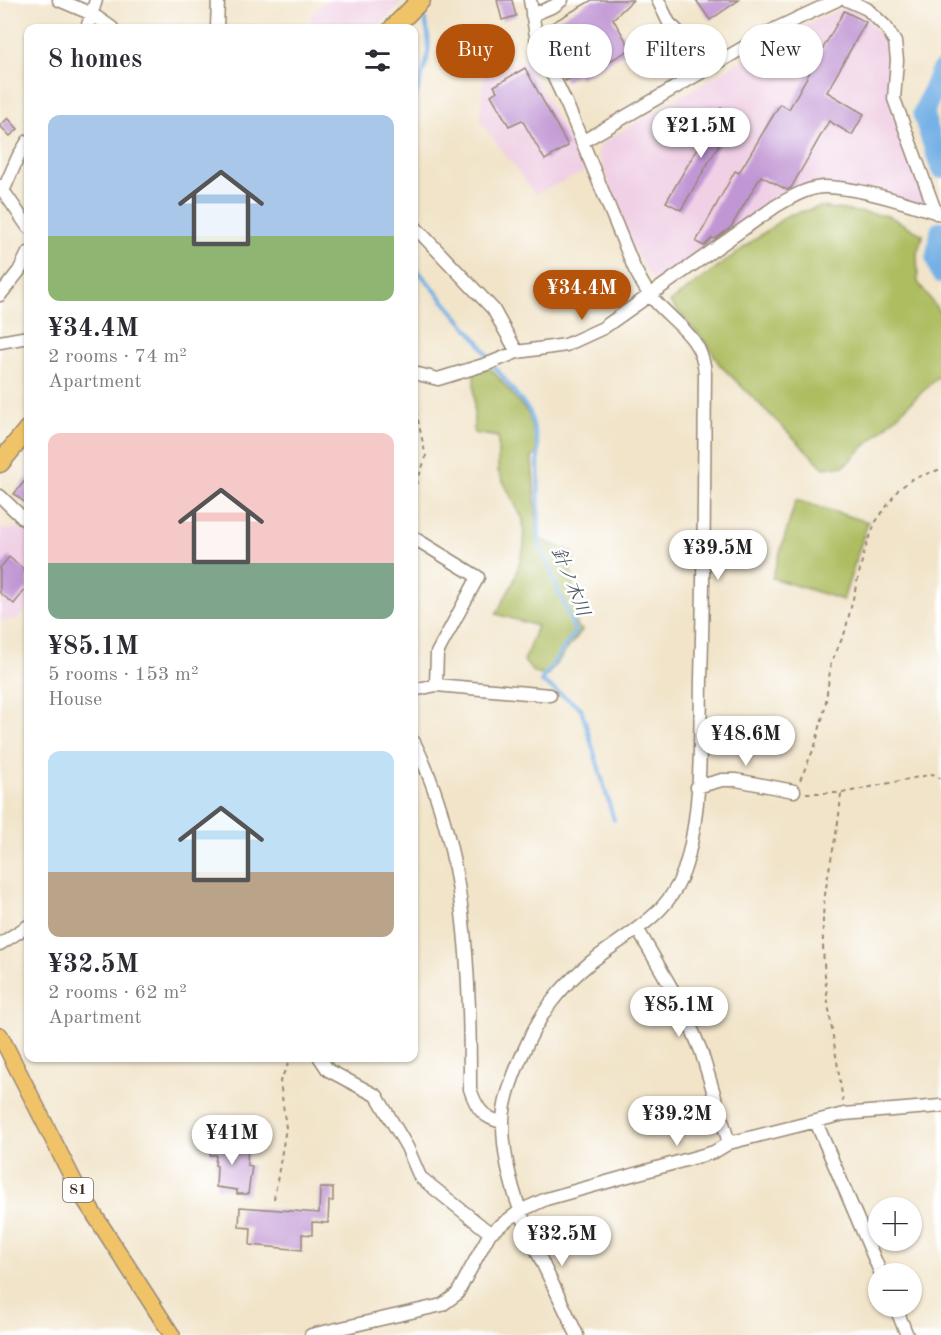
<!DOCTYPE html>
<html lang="en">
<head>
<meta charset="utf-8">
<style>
  :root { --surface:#fff; --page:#f2f2f3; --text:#2b2b33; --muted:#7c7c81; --accent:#b45309 }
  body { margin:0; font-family:"Old Standard TT","Noto Serif JP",serif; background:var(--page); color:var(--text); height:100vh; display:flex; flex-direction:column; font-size:22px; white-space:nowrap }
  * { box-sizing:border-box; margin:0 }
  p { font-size:20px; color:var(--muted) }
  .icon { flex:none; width:33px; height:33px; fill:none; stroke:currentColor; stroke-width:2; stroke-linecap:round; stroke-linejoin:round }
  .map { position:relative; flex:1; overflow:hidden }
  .panel { position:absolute; left:24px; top:24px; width:394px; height:1038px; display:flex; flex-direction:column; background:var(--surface); border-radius:12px; box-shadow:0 2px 4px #0004 }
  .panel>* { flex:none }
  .guide { position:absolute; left:436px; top:24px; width:414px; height:54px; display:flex; gap:12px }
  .controls { position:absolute; left:868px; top:1197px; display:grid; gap:12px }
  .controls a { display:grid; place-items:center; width:54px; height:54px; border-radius:50%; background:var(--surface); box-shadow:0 2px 4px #0004; font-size:30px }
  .price { position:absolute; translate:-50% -51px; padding:0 14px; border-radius:21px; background:#fff; color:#222; font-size:20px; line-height:39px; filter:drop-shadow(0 2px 3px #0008) }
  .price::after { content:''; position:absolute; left:50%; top:36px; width:18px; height:14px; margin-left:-9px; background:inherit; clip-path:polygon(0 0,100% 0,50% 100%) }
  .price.active { background:var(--accent); color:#fff }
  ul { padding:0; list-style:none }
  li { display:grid; align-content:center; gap:12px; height:318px; padding:0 24px }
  li span { display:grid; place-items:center; height:186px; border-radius:12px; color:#555 }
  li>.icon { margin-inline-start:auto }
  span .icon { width:108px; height:108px; fill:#fffc; stroke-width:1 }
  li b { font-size:26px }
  h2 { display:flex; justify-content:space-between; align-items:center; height:72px; padding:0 24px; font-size:26px }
  .chip { padding:0 21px; border-radius:27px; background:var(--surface); box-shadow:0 2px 4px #0004; font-size:21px; line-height:54px }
  .chip.active { background:var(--accent); color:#fff }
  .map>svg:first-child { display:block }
  .built { fill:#f0d0e5 }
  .green { fill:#adbd60; stroke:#74743f; stroke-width:1.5 }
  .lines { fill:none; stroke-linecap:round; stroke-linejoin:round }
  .stream { stroke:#73b0e5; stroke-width:4 }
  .river { stroke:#73b0e5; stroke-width:21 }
  .building { fill:#c196d4 }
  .minor-casing { stroke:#968774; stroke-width:15 }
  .major-casing { stroke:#968774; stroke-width:18 }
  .highway-casing { stroke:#968774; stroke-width:21 }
  .path { stroke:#968774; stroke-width:2; stroke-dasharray:4.5 4.5; stroke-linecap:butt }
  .minor { stroke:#fff; stroke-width:12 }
  .major { stroke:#f1c369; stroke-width:15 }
  .highway { stroke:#f1c369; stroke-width:18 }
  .labels { text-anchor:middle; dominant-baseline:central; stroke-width:5; stroke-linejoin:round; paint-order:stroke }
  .shield { fill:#fff; stroke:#766a62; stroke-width:1.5 }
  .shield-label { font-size:15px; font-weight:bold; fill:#3b2a1e }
  .water-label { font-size:18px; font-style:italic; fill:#4f5964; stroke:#fff }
</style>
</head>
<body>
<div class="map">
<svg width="941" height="1335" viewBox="0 0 941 1335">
  <rect width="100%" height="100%" fill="#fff"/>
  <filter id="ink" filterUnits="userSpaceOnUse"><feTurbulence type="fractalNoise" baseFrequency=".0167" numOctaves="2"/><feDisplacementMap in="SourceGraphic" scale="12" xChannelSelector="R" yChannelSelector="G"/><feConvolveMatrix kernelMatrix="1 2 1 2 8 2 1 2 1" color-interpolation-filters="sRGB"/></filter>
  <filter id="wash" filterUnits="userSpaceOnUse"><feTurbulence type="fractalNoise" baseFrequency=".008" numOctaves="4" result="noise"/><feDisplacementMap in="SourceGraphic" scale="24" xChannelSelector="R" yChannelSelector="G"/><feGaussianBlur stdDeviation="1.35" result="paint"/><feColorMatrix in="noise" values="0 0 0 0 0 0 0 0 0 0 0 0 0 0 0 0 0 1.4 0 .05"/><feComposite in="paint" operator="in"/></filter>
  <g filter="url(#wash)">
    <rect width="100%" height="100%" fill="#f1e4c9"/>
    <!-- built -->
    <path class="built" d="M327 0H403L377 28H320L309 17Z
      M848 6 862 15 890 45 891 74 919 177V187L936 213 823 187 776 206 660 280 650 277 633 247 598 154 602 143 757 51 808 24Z
      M525 60 586 171 535 194 480 121 484 70Z
      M0 525 5 530 22 527 28 534V609L17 619 0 621Z"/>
    <!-- green -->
    <path class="green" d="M820 207 889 216 923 235 917 253 918 282 941 314V374L844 466 824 468 719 364 709 346 670 302 788 215Z
      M491 369 528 413 539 451 532 458 538 539 572 551 575 556 571 570 578 619 575 624 582 630 547 676 534 673 524 661 537 626 496 614 514 581 524 546 523 520 498 471V437L474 433V370Z
      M796 500 868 522 843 600 772 578Z"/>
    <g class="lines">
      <!-- stream -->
      <path class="stream" d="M414 100C424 70 435 49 424 18
        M414 266 479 342 489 358
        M495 367 530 412 538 446 539 542 575 632 541 681 581 708 614 820"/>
      <!-- river -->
      <path class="river" d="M941 71 923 114 941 168
        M941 231 936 258 941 273"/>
    </g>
    <g id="blocks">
      <!-- building -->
      <path class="building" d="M497 0H512L516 16 502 20Z
        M592 0H633L613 19 631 49 580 78 577 74 566 81 560 71 571 65 548 25Z
        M696 0H739L710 20Z
        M844 11 866 22 827 92 864 114 852 135 829 121 791 188 787 190 761 176 731 227 715 239 712 238 704 246 696 242 735 171 739 173 780 104 789 109Z
        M525 68 568 146 545 160 522 120 509 126 491 95 497 91 494 86Z
        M721 108 735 117 681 210 666 202Z
        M8 118 18 129 10 136 0 126Z
        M28 477V505L14 494Z
        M9 557 28 573V586L14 604 0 593V568Z
        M211 1141 248 1143 247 1165 252 1166 248 1194H237V1190L216 1187 217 1166 215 1165 216 1155H210Z
        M320 1188H333V1201H329L328 1223 312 1222V1235L302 1234V1250L250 1245 251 1228 239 1227 240 1207 319 1213Z"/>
    </g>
  </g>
  <g filter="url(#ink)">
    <use href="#blocks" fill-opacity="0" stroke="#968774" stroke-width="1.5"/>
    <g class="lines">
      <!-- minor casing -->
      <g class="minor-casing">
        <path id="minor" d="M59 0 92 14 112 28
          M530 0 537 42 568 107 635 270C640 278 644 288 650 295 672 323 703 335 705 374 704 476 704 578 701 679 700 737 702 801 688 857 674 915 634 928 591 962 558 989 540 1013 523 1053 514 1073 503 1101 503 1123 503 1198 547 1269 577 1335
          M658 0 669 23 714 66
          M847 0 867 9 886 27 895 42 897 60 894 99 936 213
          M532 15 554 6 562 0
          M87 28 96 0
          M217 28 218 0
          M582 142 777 28 837 0
          M0 186 28 227
          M4 189 18 157 28 141
          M414 226 493 309 517 352
          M0 295 19 271 28 253
          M0 342 28 337
          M414 373 438 379 490 363 517 352 566 345 603 328 776 206C790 198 806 188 823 187 855 186 911 204 941 214
          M0 496 28 523
          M414 538 478 577 437 653 436 685
          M414 690 436 685 550 695
          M414 742C467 849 470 972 470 1089 476 1107 483 1119 503 1122
          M697 787 722 780H736L794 791
          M638 930 683 1008 701 1051 729 1143
          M0 944 28 926
          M320 1058 328 1070 377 1096 407 1147 420 1177 490 1233
          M816 1122 881 1274
          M895 1306 907 1335
          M311 1335 442 1305 457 1294 490 1233 520 1211 546 1199 714 1152 729 1143 844 1114 941 1106"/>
      </g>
      <!-- major casing -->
      <g class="major-casing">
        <path id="major" d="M0 1035 79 1191 172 1335"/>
      </g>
      <!-- highway casing -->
      <g class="highway-casing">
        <path id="highway" d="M393 28 421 0
          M0 463 28 429"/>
      </g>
      <!-- path -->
      <path class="path" d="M414 402 426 457 414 490
        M800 780 815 746 825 708 831 663 845 632 864 553 875 523 898 490 912 479 941 469
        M806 793H841C839 836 824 877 823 920 821 981 835 1042 843 1102
        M842 793 933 774 941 779
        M274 1199 286 1128 280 1081 291 1058"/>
      <!-- minor -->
      <use href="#minor" class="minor"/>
      <!-- major -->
      <use href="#major" class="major"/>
      <!-- highway -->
      <use href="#highway" class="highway"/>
    </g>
  </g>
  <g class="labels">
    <!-- shield labels -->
    <rect class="shield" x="63" y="1178" width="30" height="24" rx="4.5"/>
    <g class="shield-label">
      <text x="78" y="1190">81</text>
    </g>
    <!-- water labels -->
    <g class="water-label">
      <text transform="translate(570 582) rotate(68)">針ノ木川</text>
    </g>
  </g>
</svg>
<div class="controls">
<a>+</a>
<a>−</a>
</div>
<b class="price" style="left:701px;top:159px">¥21.5M</b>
<b class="price active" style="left:582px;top:321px">¥34.4M</b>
<b class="price" style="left:718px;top:581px">¥39.5M</b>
<b class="price" style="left:746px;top:767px">¥48.6M</b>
<b class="price" style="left:679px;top:1038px">¥85.1M</b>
<b class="price" style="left:677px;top:1147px">¥39.2M</b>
<b class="price" style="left:232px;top:1166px">¥41M</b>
<b class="price" style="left:562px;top:1267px">¥32.5M</b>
<div class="guide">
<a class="chip active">Buy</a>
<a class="chip">Rent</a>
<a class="chip">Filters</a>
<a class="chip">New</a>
</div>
<section class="panel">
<h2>8 homes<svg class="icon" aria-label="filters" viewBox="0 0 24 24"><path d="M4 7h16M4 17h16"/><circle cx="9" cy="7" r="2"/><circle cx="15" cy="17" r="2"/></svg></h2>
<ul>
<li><span style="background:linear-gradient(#a9c7e8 65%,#8fb573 0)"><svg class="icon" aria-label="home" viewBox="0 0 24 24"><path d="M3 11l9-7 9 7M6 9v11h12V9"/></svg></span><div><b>¥34.4M</b><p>2 rooms · 74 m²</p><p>Apartment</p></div></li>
<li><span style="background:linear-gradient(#f6c9c9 70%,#7fa58c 0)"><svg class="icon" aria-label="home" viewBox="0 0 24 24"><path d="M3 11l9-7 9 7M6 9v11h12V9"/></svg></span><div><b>¥85.1M</b><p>5 rooms · 153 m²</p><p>House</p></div></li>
<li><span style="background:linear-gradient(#bfe0f5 65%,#b9a48a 0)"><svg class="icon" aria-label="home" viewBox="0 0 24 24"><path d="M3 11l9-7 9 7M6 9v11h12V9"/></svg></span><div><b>¥32.5M</b><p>2 rooms · 62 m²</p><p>Apartment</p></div></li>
</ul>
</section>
</div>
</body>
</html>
